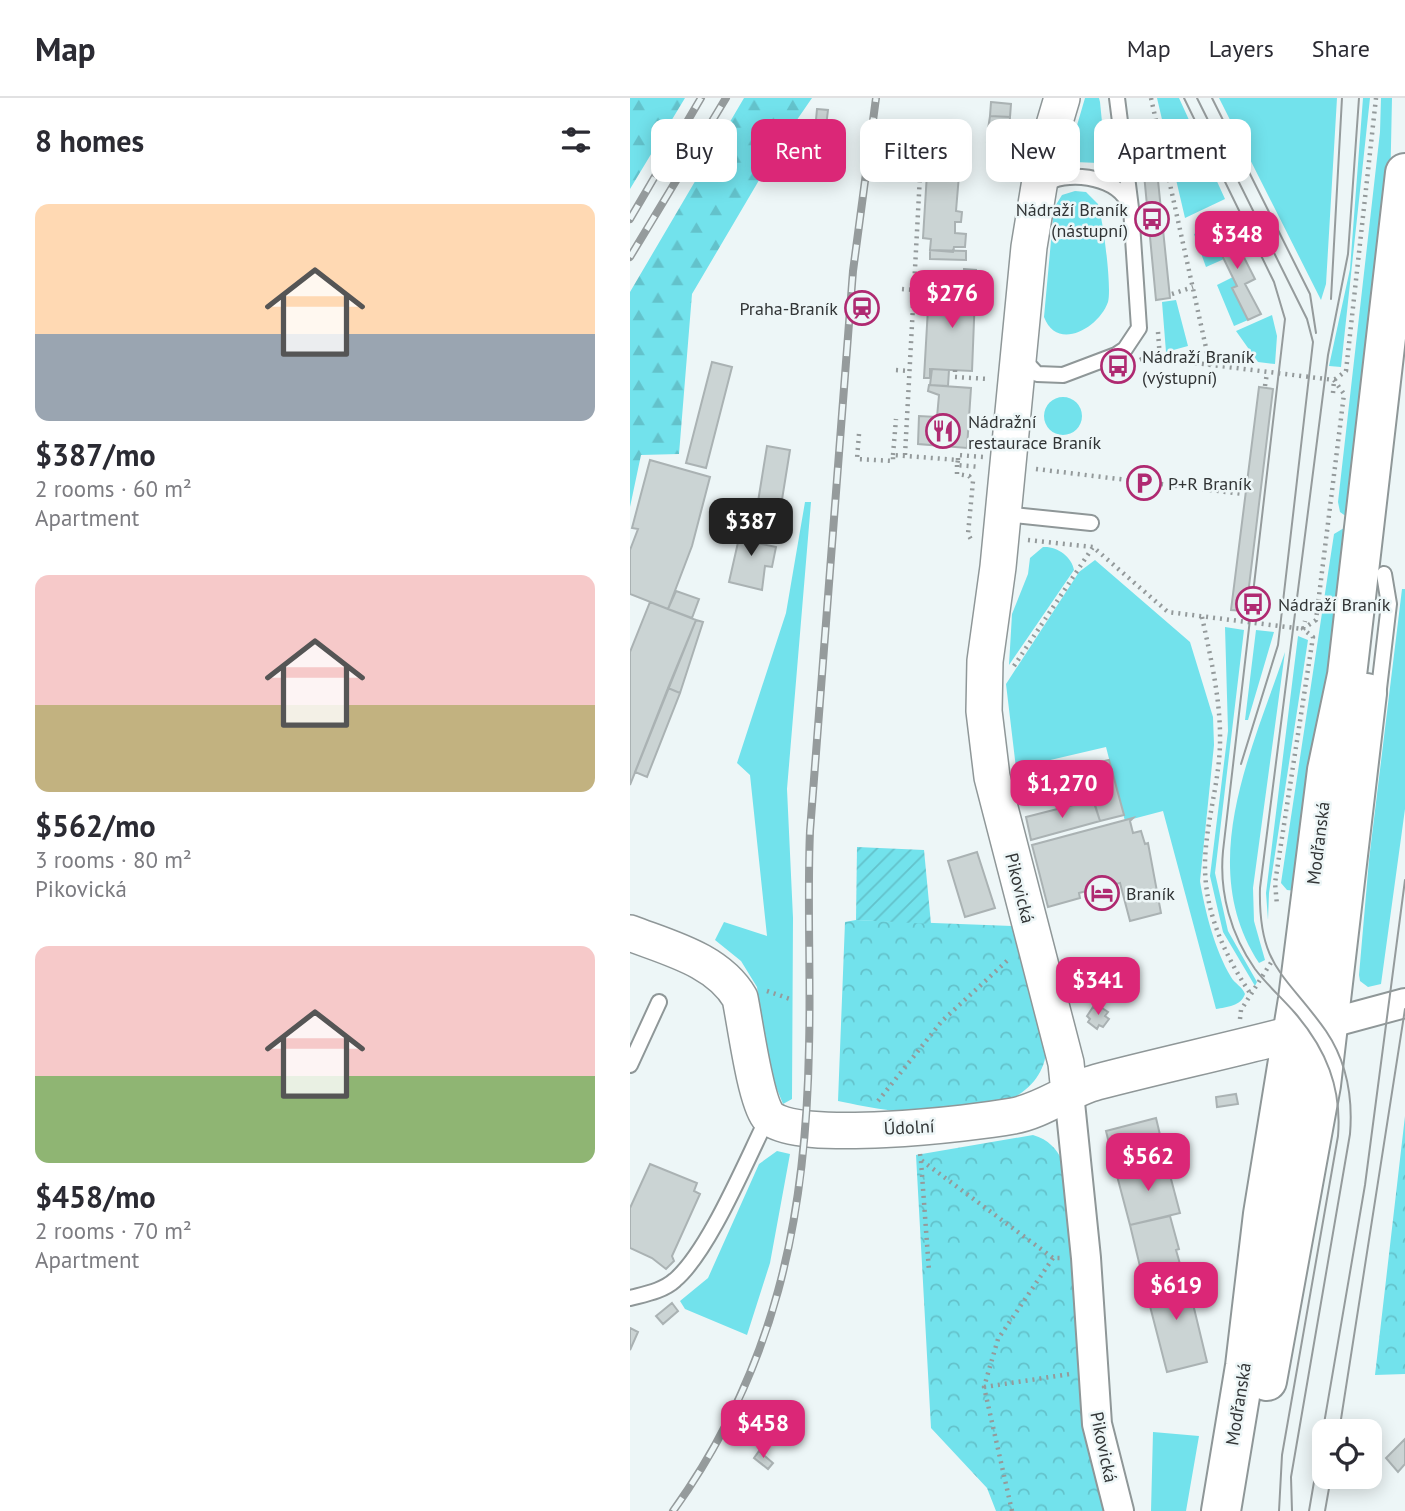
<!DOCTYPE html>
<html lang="en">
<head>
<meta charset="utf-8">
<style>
  :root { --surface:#fff; --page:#f7f7f7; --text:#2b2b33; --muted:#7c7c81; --line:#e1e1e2; --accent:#db2777 }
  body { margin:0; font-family:"PT Sans",sans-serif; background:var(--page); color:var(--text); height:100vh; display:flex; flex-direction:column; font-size:26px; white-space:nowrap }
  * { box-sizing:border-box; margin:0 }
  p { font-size:23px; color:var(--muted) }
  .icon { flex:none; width:38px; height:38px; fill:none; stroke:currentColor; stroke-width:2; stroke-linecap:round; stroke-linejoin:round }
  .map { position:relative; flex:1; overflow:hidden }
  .drawer { display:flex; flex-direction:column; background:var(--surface); width:630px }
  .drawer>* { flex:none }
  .guide { position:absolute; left:21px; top:21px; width:648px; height:63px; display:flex; gap:14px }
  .buttons { position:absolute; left:682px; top:1321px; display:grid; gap:14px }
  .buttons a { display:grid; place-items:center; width:70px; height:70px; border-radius:14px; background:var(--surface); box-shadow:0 4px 18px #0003; font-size:35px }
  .price { position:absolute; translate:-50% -60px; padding:0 16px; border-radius:14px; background:var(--accent); color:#fff; font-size:23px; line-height:46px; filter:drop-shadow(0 2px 4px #0008) }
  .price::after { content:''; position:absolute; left:50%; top:42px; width:21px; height:16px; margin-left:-10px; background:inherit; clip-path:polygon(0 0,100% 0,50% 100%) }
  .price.active { background:#222; color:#fff }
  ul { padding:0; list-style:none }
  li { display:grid; align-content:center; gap:14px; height:371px; padding:0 35px }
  li span { display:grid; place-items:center; height:217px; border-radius:14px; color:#555 }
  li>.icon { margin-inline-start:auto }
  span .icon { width:126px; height:126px; fill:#fffc; stroke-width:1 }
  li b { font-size:30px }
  h2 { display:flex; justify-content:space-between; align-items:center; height:84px; padding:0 35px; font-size:30px }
  .chip { padding:0 24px; border-radius:14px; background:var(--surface); box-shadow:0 4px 18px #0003; font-size:24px; line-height:63px }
  .chip.active { background:var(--accent); color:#fff }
  header { display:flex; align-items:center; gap:42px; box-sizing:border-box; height:98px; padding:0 35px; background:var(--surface); border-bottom:2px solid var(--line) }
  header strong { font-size:33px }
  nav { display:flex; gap:38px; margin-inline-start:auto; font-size:24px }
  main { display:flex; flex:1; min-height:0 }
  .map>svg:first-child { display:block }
  .grass { fill:#72e2ec }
  .forest { fill:url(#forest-firs) }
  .park { fill:url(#park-crowns) }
  .garden { fill:url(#garden-furrows) }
  .building { fill:#cbd4d4; stroke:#aab2b3; stroke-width:2 }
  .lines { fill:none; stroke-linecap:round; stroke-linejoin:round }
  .service-casing { stroke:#8f9798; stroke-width:18 }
  .minor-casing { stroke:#8f9798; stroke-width:32 }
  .tertiary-casing { stroke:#8f9798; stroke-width:38 }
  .secondary-casing { stroke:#8f9798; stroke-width:42 }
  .path { stroke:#949a9b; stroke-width:4.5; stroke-dasharray:2 5; stroke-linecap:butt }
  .service { stroke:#fff; stroke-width:14 }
  .minor { stroke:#fff; stroke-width:28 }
  .tertiary { stroke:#fff; stroke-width:35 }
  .secondary { stroke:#fff; stroke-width:38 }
  .tram { stroke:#959b9c; stroke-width:2 }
  .rail-casing { stroke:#959b9c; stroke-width:8 }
  .rail { stroke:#edf6f7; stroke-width:5; stroke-dasharray:16; stroke-linecap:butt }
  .labels { text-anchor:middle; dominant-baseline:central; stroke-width:5; stroke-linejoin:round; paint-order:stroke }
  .poi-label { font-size:18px; fill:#323536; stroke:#edf6f7; text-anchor:start }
  .street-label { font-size:18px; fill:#323536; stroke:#edf6f7 }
</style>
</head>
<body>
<header>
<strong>Map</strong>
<nav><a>Map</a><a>Layers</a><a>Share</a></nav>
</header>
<main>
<section class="drawer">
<h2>8 homes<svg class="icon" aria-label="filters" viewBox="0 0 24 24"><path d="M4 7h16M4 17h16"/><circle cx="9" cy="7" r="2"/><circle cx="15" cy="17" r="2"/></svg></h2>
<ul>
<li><span style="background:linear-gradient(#ffd9b3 60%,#9aa5b1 0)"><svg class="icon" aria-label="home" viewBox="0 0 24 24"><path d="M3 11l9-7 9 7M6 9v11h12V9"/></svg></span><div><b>$387/mo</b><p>2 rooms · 60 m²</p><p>Apartment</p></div></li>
<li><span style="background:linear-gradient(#f6c9c9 60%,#c2b280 0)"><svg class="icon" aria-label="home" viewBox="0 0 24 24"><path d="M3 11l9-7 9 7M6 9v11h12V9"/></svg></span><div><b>$562/mo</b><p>3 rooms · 80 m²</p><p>Pikovická</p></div></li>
<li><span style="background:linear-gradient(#f6c9c9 60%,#8fb573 0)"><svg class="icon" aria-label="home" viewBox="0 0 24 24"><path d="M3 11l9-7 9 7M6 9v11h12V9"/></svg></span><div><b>$458/mo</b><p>2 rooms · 70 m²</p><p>Apartment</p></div></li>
</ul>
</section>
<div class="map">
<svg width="775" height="1413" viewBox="0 0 775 1413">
  <defs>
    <pattern id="forest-firs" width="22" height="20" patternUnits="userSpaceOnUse" patternTransform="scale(1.75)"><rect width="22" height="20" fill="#72e2ec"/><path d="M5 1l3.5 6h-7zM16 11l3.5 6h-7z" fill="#63c2cb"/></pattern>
    <pattern id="park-crowns" width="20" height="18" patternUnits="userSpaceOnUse" patternTransform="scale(1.75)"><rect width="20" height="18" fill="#72e2ec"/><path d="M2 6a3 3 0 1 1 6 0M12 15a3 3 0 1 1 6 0" fill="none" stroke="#63c2cb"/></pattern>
    <pattern id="garden-furrows" width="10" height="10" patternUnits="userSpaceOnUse" patternTransform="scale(1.75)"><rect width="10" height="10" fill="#72e2ec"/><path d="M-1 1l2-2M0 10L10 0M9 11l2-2" fill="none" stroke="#63c2cb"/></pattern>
  </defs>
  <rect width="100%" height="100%" fill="#edf6f7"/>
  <!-- grass -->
  <path class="grass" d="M455 0H469L470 4 475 54 468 65 445 64 438 58Z
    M527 0H549L595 101 555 120Z
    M589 0H707L696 186 691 202Z
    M733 0H740L711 269 699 268 720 171Z
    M751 0H762L760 95 717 419 710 414 708 404 750 34Z
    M445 93 456 94 468 106C473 121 482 190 478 204 469 230 427 254 414 219L424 110 432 97Z
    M579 130 594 161 576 169 564 136Z
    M603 179 607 188 603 191 618 222 604 228 587 187Z
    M546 202 558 248 536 254 532 204Z
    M642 217 647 238 645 266 628 264 606 233Z
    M414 318a19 19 0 1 1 38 0a19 19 0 1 1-38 0Z
    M175 404H181L157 691 163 820 162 1001 153 1006 138 969 127 889 111 863 85 842 94 824 137 838 120 677 107 665 156 515Z
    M714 430 712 446H716L666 793 657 792 651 785 654 765 704 436Z
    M413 449C427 448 442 459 444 472L379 567 382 516 398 476 400 460Z
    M465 462 560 544 583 619 584 647 570 783C575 814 585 852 601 879 605 886 612 888 615 896 611 908 597 909 586 911L533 713 495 723 476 649 386 670 376 586 449 474Z
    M772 491H775V711L751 886 738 889 730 883 729 877 739 762Z
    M595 529 614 532 585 775 598 833 627 884 625 888 593 834 580 778 598 633Z
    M626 532 644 534 618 622H615Z
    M668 538 678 542 639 795 638 822 636 795Z
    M655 554 623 790 624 823 635 862 629 865C565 767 622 653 655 554Z
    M147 1053 160 1056 140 1165 117 1237 55 1211 50 1203 78 1180 129 1066Z
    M523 1334 569 1338 556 1413H521Z"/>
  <!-- forest -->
  <path class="forest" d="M0 0H55L0 91Z
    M114 0H182L151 45 62 196 49 356 11 357 0 409V194Z"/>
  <!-- park -->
  <path class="park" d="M226 822 382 828 416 937C421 978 394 999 359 1011 353 1013 345 1017 338 1017 301 1020 245 1011 208 1003L215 824Z
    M775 1018V1276L745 1277Z
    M403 1037C419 1042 426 1050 433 1064L479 1413H366L357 1390 301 1330 286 1057Z"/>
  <!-- garden -->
  <path class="garden" d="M227 749 294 752 301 826 226 822Z"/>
  <!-- building -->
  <path class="building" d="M361 4 381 6 380 19 360 18Z
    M187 11 198 12 194 45 184 43Z
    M360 18 380 19 379 33 358 31Z
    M358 33 379 35 378 46 357 44Z
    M525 53 540 200 526 202 512 55Z
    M297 75 329 77 326 113 332 114 331 124H325V135L336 136 335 149H324L323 154 300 152 301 141 293 140Z
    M598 128 625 181 615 186 631 216 618 222 602 190 607 188 582 137Z
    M300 152 336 153V162L300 161Z
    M334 171 346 172 342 273 300 271V280H294L298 210 312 211 313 195 333 196Z
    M82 264 102 269 76 370 56 365Z
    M302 271 319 272 318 288 300 287Z
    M299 287 341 290 337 350 288 346 289 318 307 319 309 297 298 293Z
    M629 289 643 291 616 513 601 512Z
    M137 348 160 352 150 414 127 410Z
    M20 362 80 379 62 448 38 511 0 496V452L8 431 2 430Z
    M114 418 128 422 122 444 146 449 142 469 135 468 132 492 99 484Z
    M46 493 69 501 62 520 38 511Z
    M20 504 66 522 0 687V554Z
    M66 522 73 524 50 595 38 590Z
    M38 590 50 595 17 679 5 674Z
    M479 662 494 717 470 723 453 668Z
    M463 702 470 723 401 742 396 719Z
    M503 720 500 723 503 735 511 733 515 746 518 745 531 815 500 823 490 785 474 789 476 796 466 798 464 791 449 795 450 800 418 809 402 747Z
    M347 754 365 810 335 819 318 763Z
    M469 908 478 914 475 918 479 921 473 929 469 927 467 931 458 924 460 921 457 918 463 909 467 912Z
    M606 996 608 1006 587 1009 586 999Z
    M526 1020 536 1062 486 1074 476 1033Z
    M536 1062 550 1115 500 1127 486 1074Z
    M20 1066 67 1085 64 1093 70 1096 42 1158 44 1163 36 1171 22 1160 0 1150V1110Z
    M540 1118 549 1151 546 1152 550 1166 546 1167 548 1176 514 1185 500 1127Z
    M563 1173 556 1177 577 1264 537 1274 514 1185Z
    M42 1205 48 1213 33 1226 26 1218Z
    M0 1230 8 1234 0 1252Z
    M775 1341V1366L768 1374 756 1360Z
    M129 1353 143 1365 138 1371 124 1360Z"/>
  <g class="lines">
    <!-- service casing -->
    <g class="service-casing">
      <path id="service" d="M413 88C434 71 485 78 497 103
        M393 261 407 276 433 277 486 257 495 251 509 230 501 110 487 0
        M374 416 461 425
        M748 599 759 506 754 476
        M0 967 29 904
        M0 1200C15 1196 33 1193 45 1182 79 1153 116 1063 138 1019"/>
    </g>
    <!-- minor casing -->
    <g class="minor-casing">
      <path id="minor" d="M697 926 775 905
        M439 995 456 1160 467 1326 489 1413"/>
    </g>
    <!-- tertiary casing -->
    <g class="tertiary-casing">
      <path id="tertiary" d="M432 0 413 64 399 149 368 469 355 563 354 613 362 679 436 965 439 995
        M0 835C39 850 88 862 110 900 115 924 125 1001 138 1018 162 1047 345 1025 383 1018 412 1013 438 992 467 984 532 967 597 953 662 936"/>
    </g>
    <!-- secondary casing -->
    <g class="secondary-casing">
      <path id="secondary" d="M637 1283 691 987 737 595
        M591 1413 615 1268 633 1116 668 901 697 672 717 577 775 75"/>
    </g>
    <!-- path -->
    <path class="path" d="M521 0 580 268
      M272 191 284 192
      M542 196 563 189
      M528 234 530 261
      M510 262 516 259 704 282 714 296 686 522 673 531 683 539 645 785 647 807
      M266 272 280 273
      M325 272V279L359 281
      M635 288 637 275
      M703 295 704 282 716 273 746 0
      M229 336 227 361 263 363V357L328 362 327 367 350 369
      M263 357 266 321
      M275 357 292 40 287 39
      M328 362V357L353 359
      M327 367V376L339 378 343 383 338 436 342 443
      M406 371 613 396
      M398 442 463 449 538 514 673 531 675 523
      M572 519C581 561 591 603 590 646 589 686 576 724 575 764 574 814 595 858 622 898
      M384 568 463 449
      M137 893 163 902
      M610 921 611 912 642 863
      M248 1003 312 923 379 861
      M290 1056 291 1062 423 1160H433
      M291 1063 299 1173
      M354 1289 440 1276
      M382 1413 354 1289 368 1241 423 1160"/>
    <!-- service -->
    <use href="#service" class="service"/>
    <!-- minor -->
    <use href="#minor" class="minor"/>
    <!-- tertiary -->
    <use href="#tertiary" class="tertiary"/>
    <!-- secondary -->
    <use href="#secondary" class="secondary"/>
    <!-- tram -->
    <path class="tram" d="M554 0 644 184 655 221 593 753C589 795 601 837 625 871 637 887 652 900 665 915 696 951 712 990 708 1038L652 1357 649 1413
      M567 0 677 221 683 244 648 547 611 666
      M582 0 680 196 686 235
      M701 201 712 0
      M709 1334 775 911
      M662 1413 661 1379 720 1036C723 999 717 964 696 933 656 876 628 870 630 790L698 257 718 156 729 0
      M679 1413 735 1087 775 782
      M695 1413 701 1379"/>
    <!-- rail casing -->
    <g class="rail-casing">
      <path id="rail" d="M0 121 71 0
        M0 159 96 0
        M43 1413C145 1271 176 1122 179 949 181 877 177 805 180 733L223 173 246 0"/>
    </g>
    <!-- rail -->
    <use href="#rail" class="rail"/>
  </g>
  <!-- icons -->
  <defs>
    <g id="bus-ring" transform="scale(1.75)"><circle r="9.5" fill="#edf6f7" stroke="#af2a71" stroke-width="1.5"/><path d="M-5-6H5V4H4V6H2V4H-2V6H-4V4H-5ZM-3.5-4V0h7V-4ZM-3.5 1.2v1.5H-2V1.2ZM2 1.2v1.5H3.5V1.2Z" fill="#af2a71"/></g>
    <g id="station-ring" transform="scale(1.75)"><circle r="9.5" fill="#edf6f7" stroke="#af2a71" stroke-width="1.5"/><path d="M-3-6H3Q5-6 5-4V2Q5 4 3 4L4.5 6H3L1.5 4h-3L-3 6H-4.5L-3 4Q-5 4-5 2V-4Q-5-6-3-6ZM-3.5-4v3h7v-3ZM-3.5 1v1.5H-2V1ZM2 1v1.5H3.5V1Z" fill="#af2a71"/></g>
    <g id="restaurant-ring" transform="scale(1.75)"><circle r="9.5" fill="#edf6f7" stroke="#af2a71" stroke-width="1.5"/><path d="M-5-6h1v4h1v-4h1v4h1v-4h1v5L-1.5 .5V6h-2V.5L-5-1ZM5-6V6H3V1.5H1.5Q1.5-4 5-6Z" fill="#af2a71"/></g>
    <g id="parking-ring" transform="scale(1.75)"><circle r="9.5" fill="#edf6f7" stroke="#af2a71" stroke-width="1.5"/><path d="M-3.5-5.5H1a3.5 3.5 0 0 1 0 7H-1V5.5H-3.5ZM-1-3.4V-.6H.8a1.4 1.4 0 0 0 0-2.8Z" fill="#af2a71"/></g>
    <g id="hotel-ring" transform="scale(1.75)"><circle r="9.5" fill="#edf6f7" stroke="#af2a71" stroke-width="1.5"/><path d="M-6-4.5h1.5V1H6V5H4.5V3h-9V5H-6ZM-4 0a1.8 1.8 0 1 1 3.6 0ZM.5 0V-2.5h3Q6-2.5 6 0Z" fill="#af2a71"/></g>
  </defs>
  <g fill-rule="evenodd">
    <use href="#bus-ring" x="522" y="121"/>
    <use href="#station-ring" x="232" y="210"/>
    <use href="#bus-ring" x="488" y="268"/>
    <use href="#restaurant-ring" x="313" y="333"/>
    <use href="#parking-ring" x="514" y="385"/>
    <use href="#bus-ring" x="623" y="506"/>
    <use href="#hotel-ring" x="472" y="795"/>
  </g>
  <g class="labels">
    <!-- poi labels -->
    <g class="poi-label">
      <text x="498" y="111" text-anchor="end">Nádraží Braník<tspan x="498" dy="21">(nástupní)</tspan></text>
      <text x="208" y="210" text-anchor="end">Praha-Braník</text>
      <text x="512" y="258">Nádraží Braník<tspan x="512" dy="21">(výstupní)</tspan></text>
      <text x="338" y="323">Nádražní<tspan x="338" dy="21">restaurace Braník</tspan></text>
      <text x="538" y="385">P+R Braník</text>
      <text x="648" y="506">Nádraží Braník</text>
      <text x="496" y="795">Braník</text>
    </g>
    <!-- street labels -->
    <g class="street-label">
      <text transform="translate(688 745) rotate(-83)">Modřanská</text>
      <text transform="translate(390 790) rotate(76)">Pikovická</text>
      <text transform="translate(279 1029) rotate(-3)">Údolní</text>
      <text transform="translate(608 1306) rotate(-81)">Modřanská</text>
      <text transform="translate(474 1349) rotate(78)">Pikovická</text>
    </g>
  </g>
</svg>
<div class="buttons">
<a><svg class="icon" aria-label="locate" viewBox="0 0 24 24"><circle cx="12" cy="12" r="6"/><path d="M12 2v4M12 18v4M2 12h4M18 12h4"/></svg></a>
</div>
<b class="price" style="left:607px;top:173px">$348</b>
<b class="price" style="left:322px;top:232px">$276</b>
<b class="price active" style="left:121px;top:460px">$387</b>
<b class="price" style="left:432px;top:722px">$1,270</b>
<b class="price" style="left:468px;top:919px">$341</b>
<b class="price" style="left:518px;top:1095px">$562</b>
<b class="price" style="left:546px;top:1224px">$619</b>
<b class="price" style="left:133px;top:1362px">$458</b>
<div class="guide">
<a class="chip">Buy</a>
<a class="chip active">Rent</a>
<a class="chip">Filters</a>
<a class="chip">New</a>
<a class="chip">Apartment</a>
</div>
</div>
</main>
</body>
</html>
